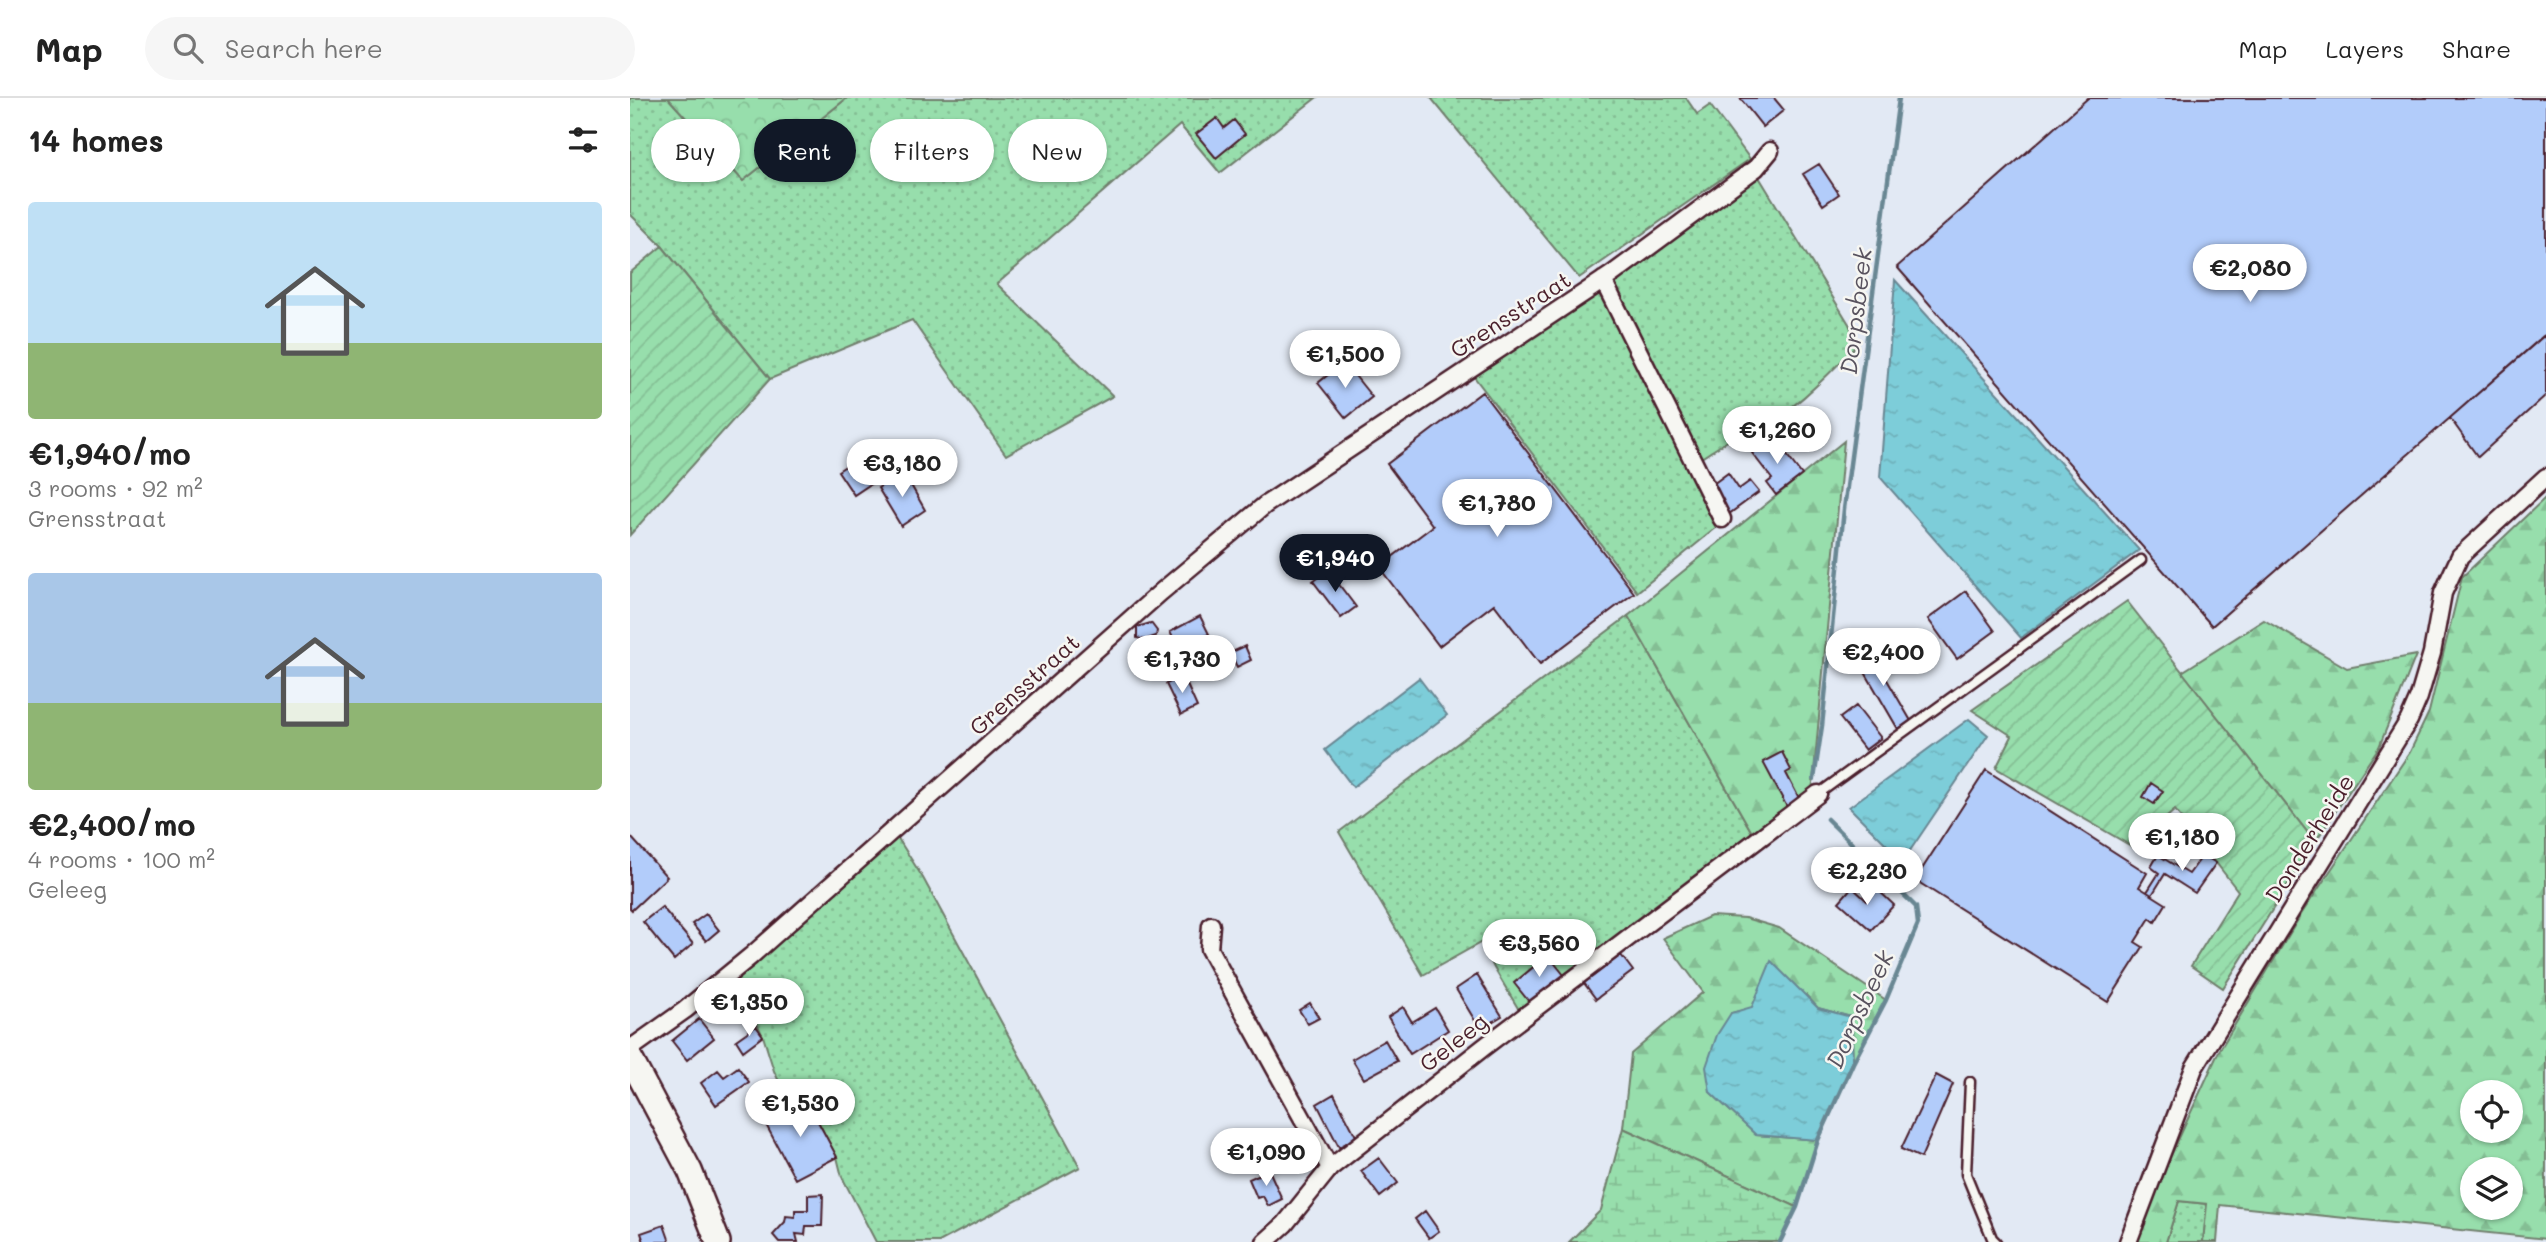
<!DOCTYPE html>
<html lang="en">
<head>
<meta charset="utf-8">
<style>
  :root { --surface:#fff; --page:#f6f6f6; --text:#222; --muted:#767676; --line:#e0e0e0; --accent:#111827 }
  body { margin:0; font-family:Mali,sans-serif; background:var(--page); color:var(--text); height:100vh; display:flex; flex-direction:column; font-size:26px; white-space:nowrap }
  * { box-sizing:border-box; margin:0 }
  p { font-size:23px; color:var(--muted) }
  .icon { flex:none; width:38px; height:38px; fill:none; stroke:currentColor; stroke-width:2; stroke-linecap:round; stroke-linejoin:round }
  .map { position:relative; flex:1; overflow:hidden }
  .drawer { display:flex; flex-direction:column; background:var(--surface); width:630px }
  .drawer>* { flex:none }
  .guide { position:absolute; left:21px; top:21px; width:665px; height:63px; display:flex; gap:14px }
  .controls { position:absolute; left:1830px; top:982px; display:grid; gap:14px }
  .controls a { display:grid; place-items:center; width:63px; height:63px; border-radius:50%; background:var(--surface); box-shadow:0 2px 5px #0004; font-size:35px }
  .price { position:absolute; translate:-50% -60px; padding:0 16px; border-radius:24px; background:#fff; color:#222; font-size:23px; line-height:46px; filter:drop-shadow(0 2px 4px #0008) }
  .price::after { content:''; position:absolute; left:50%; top:42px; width:21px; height:16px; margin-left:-10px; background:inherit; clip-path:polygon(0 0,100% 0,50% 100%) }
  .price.current { background:var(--accent); color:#fff }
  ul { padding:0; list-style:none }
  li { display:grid; align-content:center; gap:14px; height:371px; padding:0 28px }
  li span { display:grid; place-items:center; height:217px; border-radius:7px; color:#555 }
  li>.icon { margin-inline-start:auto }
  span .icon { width:126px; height:126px; fill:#fffc; stroke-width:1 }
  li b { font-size:30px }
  h2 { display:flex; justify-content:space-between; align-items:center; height:84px; padding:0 28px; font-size:30px }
  .chip { padding:0 24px; border-radius:32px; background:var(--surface); box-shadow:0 2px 5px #0004; font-size:24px; line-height:63px }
  .chip.current { background:var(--accent); color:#fff }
  header { display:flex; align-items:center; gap:42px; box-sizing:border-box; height:98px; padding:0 35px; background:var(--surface); border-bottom:2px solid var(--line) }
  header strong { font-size:33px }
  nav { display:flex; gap:38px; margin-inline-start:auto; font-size:24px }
  .search { width:490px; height:63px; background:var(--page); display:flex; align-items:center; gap:18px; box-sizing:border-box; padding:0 24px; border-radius:38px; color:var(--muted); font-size:26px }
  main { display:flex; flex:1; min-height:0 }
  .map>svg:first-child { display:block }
  .grass { fill:url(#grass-dots); stroke:#707e6c; stroke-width:2 }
  .forest { fill:url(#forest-firs); stroke:#707e6c; stroke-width:2; fill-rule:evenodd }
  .wetland { fill:url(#wetland-marsh); stroke:#707e6c; stroke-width:2 }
  .park { fill:url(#park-crowns); stroke:#707e6c; stroke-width:2 }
  .garden { fill:url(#garden-furrows); stroke:#707e6c; stroke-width:2 }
  .water { fill:url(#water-ripples); stroke:#698793; stroke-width:2 }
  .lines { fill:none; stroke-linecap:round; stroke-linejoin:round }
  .stream { stroke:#698793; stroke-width:4.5 }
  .building { fill:#b2ccfa; stroke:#4a1f2b; stroke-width:2 }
  .lane-casing { stroke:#4a1f2b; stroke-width:13 }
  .street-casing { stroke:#4a1f2b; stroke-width:21 }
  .secondary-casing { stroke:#4a1f2b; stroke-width:28 }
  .lane { stroke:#f6f6f2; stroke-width:8 }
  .street { stroke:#f6f6f2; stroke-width:16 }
  .secondary { stroke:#f6f6f2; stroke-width:23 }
  .labels { text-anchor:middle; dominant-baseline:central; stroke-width:5; stroke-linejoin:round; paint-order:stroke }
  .street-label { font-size:23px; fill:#4a1f2b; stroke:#f6f6f2 }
  .water-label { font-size:24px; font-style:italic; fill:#59535f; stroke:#f6f6f2 }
</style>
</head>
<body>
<header>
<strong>Map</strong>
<div class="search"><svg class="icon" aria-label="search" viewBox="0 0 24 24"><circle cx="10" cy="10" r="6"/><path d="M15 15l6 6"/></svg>Search here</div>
<nav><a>Map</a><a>Layers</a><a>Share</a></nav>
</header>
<main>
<section class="drawer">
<h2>14 homes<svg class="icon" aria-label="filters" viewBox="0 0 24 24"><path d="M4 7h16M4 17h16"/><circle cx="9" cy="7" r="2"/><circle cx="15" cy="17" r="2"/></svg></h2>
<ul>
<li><span style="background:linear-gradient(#bfe0f5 65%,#8fb573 0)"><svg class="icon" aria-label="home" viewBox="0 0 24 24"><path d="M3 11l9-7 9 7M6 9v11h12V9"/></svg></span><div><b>€1,940/mo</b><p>3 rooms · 92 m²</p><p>Grensstraat</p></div></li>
<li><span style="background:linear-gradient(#a9c7e8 60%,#8fb573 0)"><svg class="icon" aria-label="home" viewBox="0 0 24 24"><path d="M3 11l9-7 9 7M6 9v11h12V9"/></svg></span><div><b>€2,400/mo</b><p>4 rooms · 100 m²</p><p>Geleeg</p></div></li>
</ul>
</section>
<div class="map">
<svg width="1916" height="1144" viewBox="0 0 1916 1144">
  <defs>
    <pattern id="grass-dots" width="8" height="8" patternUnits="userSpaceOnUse" patternTransform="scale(1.75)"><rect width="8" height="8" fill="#97deac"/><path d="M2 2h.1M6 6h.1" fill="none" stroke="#84be94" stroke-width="1.8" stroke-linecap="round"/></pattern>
    <pattern id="forest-firs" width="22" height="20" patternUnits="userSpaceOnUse" patternTransform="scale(1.75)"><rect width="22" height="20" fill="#97deac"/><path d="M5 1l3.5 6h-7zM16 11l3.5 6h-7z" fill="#84be94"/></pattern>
    <pattern id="wetland-marsh" width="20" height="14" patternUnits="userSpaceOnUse" patternTransform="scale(1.75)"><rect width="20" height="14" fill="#97deac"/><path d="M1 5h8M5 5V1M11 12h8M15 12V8" fill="none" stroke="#84be94"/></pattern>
    <pattern id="park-crowns" width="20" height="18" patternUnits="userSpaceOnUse" patternTransform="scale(1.75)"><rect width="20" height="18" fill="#97deac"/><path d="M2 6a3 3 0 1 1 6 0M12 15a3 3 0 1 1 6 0" fill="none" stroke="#84be94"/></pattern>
    <pattern id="garden-furrows" width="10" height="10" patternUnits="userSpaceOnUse" patternTransform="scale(1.75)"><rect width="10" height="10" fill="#97deac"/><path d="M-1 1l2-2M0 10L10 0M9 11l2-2" fill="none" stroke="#84be94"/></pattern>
    <pattern id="water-ripples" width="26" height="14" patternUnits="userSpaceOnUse" patternTransform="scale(1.75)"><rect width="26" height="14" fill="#7dcdd9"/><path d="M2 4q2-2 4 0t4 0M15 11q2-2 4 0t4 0" fill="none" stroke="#6eb0ba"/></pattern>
  </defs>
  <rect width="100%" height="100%" fill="#e2e9f4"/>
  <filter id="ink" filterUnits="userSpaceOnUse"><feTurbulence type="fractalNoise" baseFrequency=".0143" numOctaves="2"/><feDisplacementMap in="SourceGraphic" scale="14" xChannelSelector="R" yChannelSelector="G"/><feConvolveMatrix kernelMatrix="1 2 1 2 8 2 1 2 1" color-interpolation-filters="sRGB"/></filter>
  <g filter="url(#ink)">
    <!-- grass -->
    <path class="grass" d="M0 0H38L113 83 217 0H686L590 75 550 27 367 186 483 298 376 357 282 222 140 281 32 148 0 116Z
      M801 0H1056L1067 16 1080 7 1120 61 949 180Z
      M1129 79 1219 226 1224 237 1225 249C1190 286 1160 314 1117 342L1110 335 1068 362 982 184Z
      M973 194 1086 430 1007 494 842 276Z
      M998 518 1124 738 892 917 864 870 852 844 793 877 709 734Z
      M264 734 293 780 450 1069 309 1144H246L212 1079 207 1059 176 1001 161 1009 144 973 133 938 103 877Z
      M1549 1103 1577 1106 1573 1144H1536Z"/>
    <!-- forest -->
    <path class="forest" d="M1214 343 1182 696 1124 738 998 518Z
      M1916 399V1141L1590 1107 1587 1144H1573L1577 1106 1549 1103 1536 1144H1505L1521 1101 1589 953 1672 815 1780 654 1799 614 1832 479ZM1843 994H1881V1032H1843ZM1843 1071H1881V1110H1843Z
      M1634 522 1717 570 1786 557 1749 649 1685 744 1552 574Z
      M1081 818 1115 820 1149 830 1256 902 1223 965 1221 919 1188 910 1176 897 1101 915 1080 994 1126 1037 1188 1042 1167 1109 993 1030 1001 956 1073 894 1033 840Z"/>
    <!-- wetland -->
    <path class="wetland" d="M993 1030 1167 1109 1150 1144H939L971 1112Z"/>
    <!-- park -->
    <path class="park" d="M38 0H217L113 83Z"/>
    <!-- garden -->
    <path class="garden" d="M32 148 140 281 0 437V175Z
      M1497 503 1685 744 1593 890 1561 868 1608 793 1545 712 1503 749 1366 670 1382 638 1342 612Z"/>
    <!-- water -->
    <path class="water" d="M1265 182 1509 452 1391 540 1250 379Z
      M789 580 817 617 723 689 695 652Z
      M1339 621 1358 637 1273 763 1219 709Z
      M1141 863 1188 910 1221 919 1223 965 1188 1042 1126 1037 1080 994 1076 969 1087 937 1101 915 1122 909Z"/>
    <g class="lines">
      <!-- stream -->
      <path class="stream" d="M1184 681 1192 628 1214 411 1269 0
        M1150 1144 1167 1109 1188 1042 1223 965 1256 902 1288 826 1286 809 1197 721"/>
    </g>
    <!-- building -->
    <path class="building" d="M1110 0H1144L1154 12 1133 29Z
      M1458 0H1916V236L1582 528 1267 169Z
      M587 20 594 30 604 22 615 36 586 60 566 36Z
      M1189 66 1209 96 1193 107 1173 76Z
      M1913 238 1916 241V297L1848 359 1820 320Z
      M714 264 742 299 716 320 688 285Z
      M852 294 1004 495 910 566 864 506 809 548 749 469 803 428 757 366Z
      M1143 339 1172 377 1146 397 1137 385 1142 381 1122 355Z
      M242 351 257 375 224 397 208 373Z
      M273 373 295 412 271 428 248 390Z
      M1098 375 1109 391 1120 383 1129 394 1099 416 1079 389Z
      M698 472 726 509 711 520 683 483Z
      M1336 493 1365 533 1327 561 1298 521Z
      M570 518 579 536 568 542 574 552 554 562 540 534Z
      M521 525 527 533 526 538 515 542 507 540V529Z
      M615 548 621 562 607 569 600 555Z
      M1238 549 1281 623 1268 631 1225 557Z
      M553 578 567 609 551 617 536 586Z
      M1226 608 1251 640 1235 652 1210 620Z
      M1152 654 1161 672 1156 675 1171 704 1158 711 1133 664Z
      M1356 672 1517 775 1509 789 1536 806 1525 824 1520 820 1505 844 1513 849 1478 904 1285 782Z
      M1521 685 1533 693 1524 706 1513 699Z
      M0 738 37 779 2 812 0 810Z
      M1528 757 1559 776 1573 757 1586 765 1565 795 1535 776 1522 797 1517 794 1529 775 1521 769Z
      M1222 789 1237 803 1247 791 1264 807 1241 832 1209 804Z
      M32 809 63 846 44 862 13 824Z
      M76 816 89 832 76 843 62 826Z
      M918 857 934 877 900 905 884 885Z
      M991 857 1003 873 966 901 954 885Z
      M847 877 872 918 850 931 826 891Z
      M680 905 689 920 678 926 669 912Z
      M773 909 782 924 805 910 818 932 780 956 758 919Z
      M69 921 84 940 57 962 42 943Z
      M126 928 133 938 113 953 106 942Z
      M755 942 767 963 734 981 722 961Z
      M108 969 119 984 86 1007 71 985 88 972 94 979Z
      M1306 977 1323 986 1291 1060 1271 1051Z
      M704 996 727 1040 709 1049 687 1006Z
      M176 1001 207 1059 165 1081 134 1023Z
      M749 1060 768 1085 750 1099 731 1073Z
      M639 1072 652 1101 638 1108 633 1098 627 1100 619 1081Z
      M193 1096 192 1128H176L175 1137 166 1136 168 1144H149L143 1137 155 1124 156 1118 165 1119V1112H178V1097Z
      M795 1113 809 1133 799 1140 785 1121Z
      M34 1127 40 1144H14L11 1135Z"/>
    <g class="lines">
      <!-- lane casing -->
      <g class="lane-casing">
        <path id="lane" d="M1188 696 1511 462
          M1340 984 1336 1076 1362 1140 1366 1144"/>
      </g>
      <!-- street casing -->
      <g class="street-casing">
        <path id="street" d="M973 182 1092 421
          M581 827 579 851 700 1070
          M0 951 55 912 121 858 531 494 635 407 981 177 1126 70 1140 53
          M635 1144 655 1126 700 1070 854 949 1188 696
          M1498 1144 1564 970 1779 622 1789 599 1802 555 1813 495 1830 458 1916 379"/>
      </g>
      <!-- secondary casing -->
      <g class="secondary-casing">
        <path id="secondary" d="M0 960 60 1073 88 1144"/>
      </g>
      <!-- lane -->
      <use href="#lane" class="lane"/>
      <!-- street -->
      <use href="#street" class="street"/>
      <!-- secondary -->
      <use href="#secondary" class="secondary"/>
    </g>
  </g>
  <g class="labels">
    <!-- street labels -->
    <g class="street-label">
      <text transform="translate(880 216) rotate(-33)">Grensstraat</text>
      <text transform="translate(394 586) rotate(-42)">Grensstraat</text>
      <text transform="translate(1679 740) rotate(-58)">Donderheide</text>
      <text transform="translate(823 944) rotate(-38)">Geleeg</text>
    </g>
    <!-- water labels -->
    <g class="water-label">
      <text transform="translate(1225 213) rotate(-83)">Dorpsbeek</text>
      <text transform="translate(1229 911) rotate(-65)">Dorpsbeek</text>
    </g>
  </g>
</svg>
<div class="controls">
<a><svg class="icon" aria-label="locate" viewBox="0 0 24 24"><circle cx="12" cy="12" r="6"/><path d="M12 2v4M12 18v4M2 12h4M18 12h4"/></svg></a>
<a><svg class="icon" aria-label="layers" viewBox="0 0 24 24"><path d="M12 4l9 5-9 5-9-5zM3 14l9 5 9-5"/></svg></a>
</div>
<b class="price" style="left:1620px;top:206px">€2,080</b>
<b class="price" style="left:715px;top:292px">€1,500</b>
<b class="price" style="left:1147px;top:368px">€1,260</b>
<b class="price" style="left:272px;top:401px">€3,180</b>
<b class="price" style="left:867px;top:441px">€1,780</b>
<b class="price current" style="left:705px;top:496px">€1,940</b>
<b class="price" style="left:1253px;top:590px">€2,400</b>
<b class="price" style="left:552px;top:597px">€1,730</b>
<b class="price" style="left:1552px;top:775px">€1,180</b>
<b class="price" style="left:1237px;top:809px">€2,230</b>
<b class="price" style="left:909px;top:881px">€3,560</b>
<b class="price" style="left:119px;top:940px">€1,350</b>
<b class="price" style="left:170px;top:1041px">€1,530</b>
<b class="price" style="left:636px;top:1090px">€1,090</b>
<div class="guide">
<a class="chip">Buy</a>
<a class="chip current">Rent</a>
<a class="chip">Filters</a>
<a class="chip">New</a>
</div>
</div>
</main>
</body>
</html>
